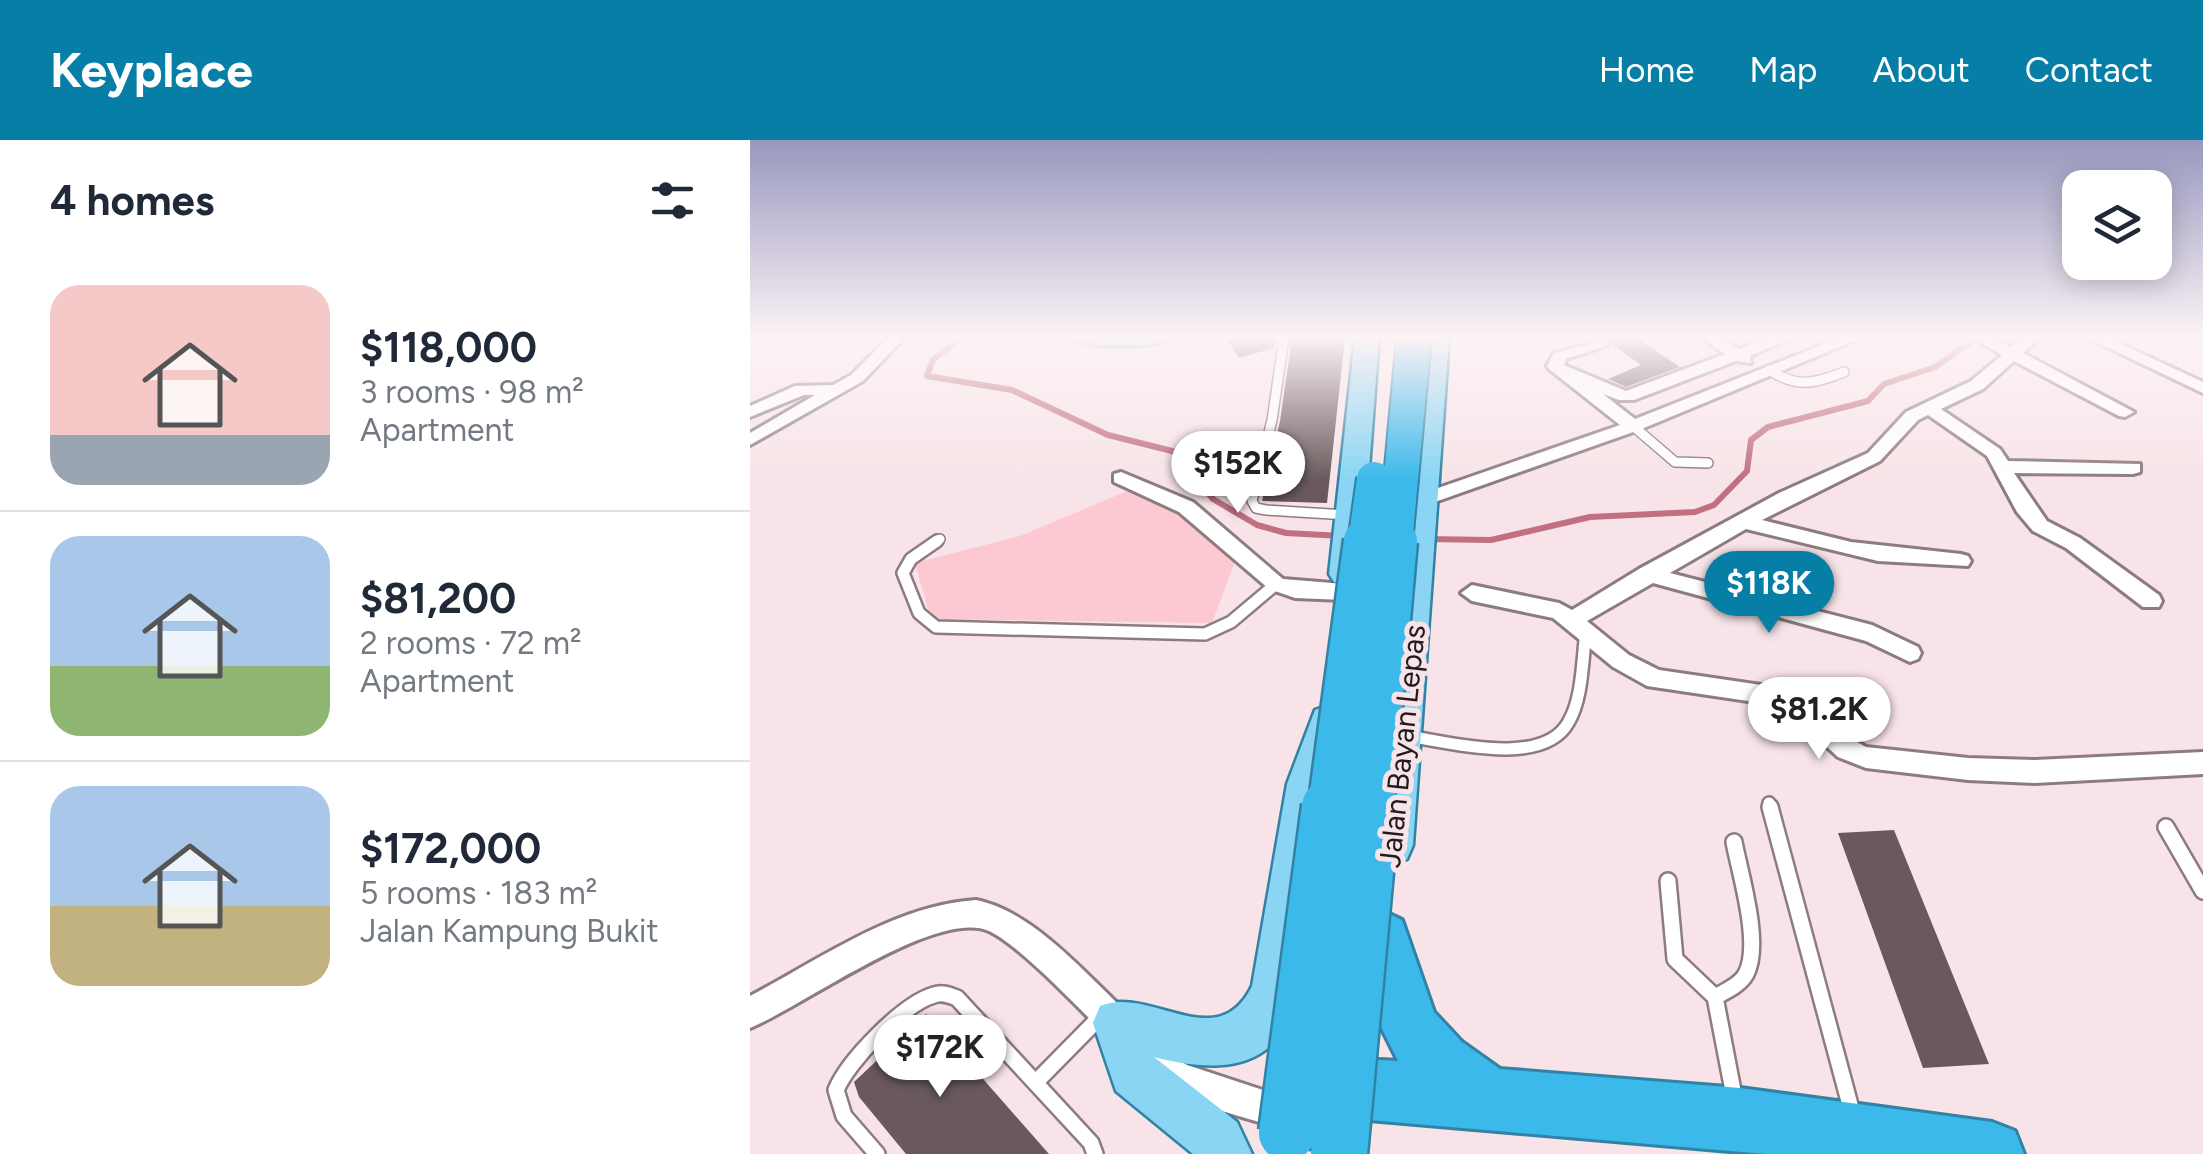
<!DOCTYPE html>
<html lang="en">
<head>
<meta charset="utf-8">
<style>
  :root { --surface:#fff; --page:#f2f2f3; --text:#1f2937; --muted:#747a83; --line:#e0e1e3; --accent:#077ea5 }
  body { margin:0; font-family:Figtree,sans-serif; background:var(--page); color:var(--text); height:100vh; display:flex; flex-direction:column; font-size:38px; white-space:nowrap }
  * { box-sizing:border-box; margin:0 }
  p { font-size:32px; color:var(--muted) }
  .icon { flex:none; width:55px; height:55px; fill:none; stroke:currentColor; stroke-width:2; stroke-linecap:round; stroke-linejoin:round }
  .map { position:relative; flex:1; overflow:hidden }
  .side { display:flex; flex-direction:column; background:var(--surface); width:750px }
  .side>* { flex:none }
  .controls { position:absolute; left:1312px; top:30px; display:grid; gap:20px }
  .controls a { display:grid; place-items:center; width:110px; height:110px; border-radius:20px; background:var(--surface); box-shadow:0 5px 25px #0003; font-size:50px }
  .price { position:absolute; translate:-50% -85px; padding:0 22px; border-radius:35px; background:#fff; color:#222; font-size:32px; line-height:65px; filter:drop-shadow(0 2px 5px #0008) }
  .price::after { content:''; position:absolute; left:50%; top:60px; width:30px; height:22px; margin-left:-15px; background:inherit; clip-path:polygon(0 0,100% 0,50% 100%) }
  .price.current { background:var(--accent); color:#fff }
  ul { padding:0; list-style:none }
  li { display:flex; align-items:center; gap:30px; height:250px; padding:0 50px }
  li+li { border-top:2px solid var(--line) }
  li span { display:grid; place-items:center; flex:none; width:280px; height:200px; border-radius:30px; color:#555 }
  li>.icon { margin-inline-start:auto }
  span .icon { width:120px; height:120px; fill:#fffc; stroke-width:1 }
  li b { font-size:42px }
  h2 { display:flex; justify-content:space-between; align-items:center; height:120px; padding:0 50px; font-size:42px }
  header { display:flex; align-items:center; gap:60px; box-sizing:border-box; height:140px; padding:0 50px; background:var(--accent); color:#fff }
  header strong { font-size:48px }
  nav { display:flex; gap:55px; margin-inline-start:auto; font-size:35px }
  main { display:flex; flex:1; min-height:0 }
  .map>svg:first-child { display:block }
  .green { fill:#fcc8d1 }
  .lines { fill:none; stroke-linecap:round; stroke-linejoin:round }
  .stream { stroke:#c16f81; stroke-width:6 }
  .building { fill:#69595c }
  .lane-far2-casing { stroke:#8d7c7f; stroke-width:12 }
  .lane-far1-casing { stroke:#8d7c7f; stroke-width:16 }
  .lane-casing { stroke:#8d7c7f; stroke-width:20 }
  .street-casing { stroke:#8d7c7f; stroke-width:6 }
  .primary-casing { stroke:#3282a3; stroke-width:5 }
  .highway-casing { stroke:#3282a3; stroke-width:6 }
  .lane-far2 { stroke:#fff; stroke-width:9 }
  .lane-far1 { stroke:#fff; stroke-width:11 }
  .lane { stroke:#fff; stroke-width:15 }
  .street { fill:#fff; fill-rule:evenodd }
  .primary { fill:#89d5f3; fill-rule:evenodd }
  .highway { fill:#3bb9eb; fill-rule:evenodd }
  .highway-bridge-far2-casing { stroke:#3282a3; stroke-width:38; stroke-linecap:butt }
  .highway-bridge-far1-casing { stroke:#3282a3; stroke-width:49; stroke-linecap:butt }
  .highway-bridge-casing { stroke:#3282a3; stroke-width:61; stroke-linecap:butt }
  .highway-bridge-far2 { stroke:#3bb9eb; stroke-width:34 }
  .highway-bridge-far1 { stroke:#3bb9eb; stroke-width:44 }
  .highway-bridge { stroke:#3bb9eb; stroke-width:56 }
  .labels { text-anchor:middle; dominant-baseline:central; stroke-width:10; stroke-linejoin:round; paint-order:stroke }
  .street-label { font-size:30px; fill:#221b1c; stroke:#f8e4e8 }
</style>
</head>
<body>
<header>
<strong>Keyplace</strong>
<nav><a>Home</a><a>Map</a><a>About</a><a>Contact</a></nav>
</header>
<main>
<section class="side">
<h2>4 homes<svg class="icon" aria-label="filters" viewBox="0 0 24 24"><path d="M4 7h16M4 17h16"/><circle cx="9" cy="7" r="2"/><circle cx="15" cy="17" r="2"/></svg></h2>
<ul>
<li><span style="background:linear-gradient(#f6c9c9 75%,#9aa5b1 0)"><svg class="icon" aria-label="home" viewBox="0 0 24 24"><path d="M3 11l9-7 9 7M6 9v11h12V9"/></svg></span><div><b>$118,000</b><p>3 rooms · 98 m²</p><p>Apartment</p></div></li>
<li><span style="background:linear-gradient(#a9c7e8 65%,#8fb573 0)"><svg class="icon" aria-label="home" viewBox="0 0 24 24"><path d="M3 11l9-7 9 7M6 9v11h12V9"/></svg></span><div><b>$81,200</b><p>2 rooms · 72 m²</p><p>Apartment</p></div></li>
<li><span style="background:linear-gradient(#a9c7e8 60%,#c2b280 0)"><svg class="icon" aria-label="home" viewBox="0 0 24 24"><path d="M3 11l9-7 9 7M6 9v11h12V9"/></svg></span><div><b>$172,000</b><p>5 rooms · 183 m²</p><p>Jalan Kampung Bukit</p></div></li>
</ul>
</section>
<div class="map">
<svg width="1453" height="1014" viewBox="0 0 1453 1014">
  <rect width="100%" height="100%" fill="#f8e4e8"/>
  <!-- green -->
  <path class="green" d="M382 349C424 362 454 390 486 419L462 483 181 479 165 423 270 396Z"/>
  <g class="lines">
    <!-- stream -->
    <path class="stream" d="M210 198 183 220 177 236 262 250 358 295 426 312 438 321 443 335 463 359 507 385 536 393 592 396
      M676 399 741 400 840 377 945 372 964 365 997 331 1001 300 1018 287 1118 261 1134 244 1185 227 1227 198"/>
  </g>
  <!-- building -->
  <path class="building" d="M476 198H526L524 208 489 218Z
    M542 198H595L577 363 512 361 530 281Z
    M859 198H887L930 227 876 247 858 239 891 225 860 203Z
    M1144 690 1239 924 1173 928 1088 693Z
    M176 874 299 1014H156L109 957 104 942Z"/>
  <g class="lines">
    <!-- lane-far2 casing -->
    <g class="lane-far2-casing">
      <path id="lane-far2" d="M534 198 522 280 502 361 506 368 516 370 597 375
        M1019 230C1047 248 1064 244 1094 232
        M883 286 925 322 958 323
        M183 403 190 399"/>
    </g>
    <!-- lane-far1 casing -->
    <g class="lane-far1-casing">
      <path id="lane-far1" d="M187 401 161 419 153 433 169 473 186 487 455 494 481 482 526 444
        M657 596C699 602 792 628 818 583 833 558 832 521 836 492
        M1019 663 1021 669"/>
    </g>
    <!-- lane casing -->
    <g class="lane-casing">
      <path id="lane" d="M1020 667 1103 976
        M1416 687 1453 751
        M918 741 925 819 965 857 985 961
        M965 857C976 851 990 845 996 834 1012 804 990 734 984 702
        M286 942 353 874
        M127 1014 94 976 86 950C98 921 153 864 184 855 192 852 199 855 207 858L341 1003 345 1014"/>
    </g>
    <!-- street casing -->
    <g class="street-casing">
      <path id="street" d="M138 198H154L113 241 0 305V293L65 255H54L0 277V266L45 246 83 245 101 235Z
        M952 198H970L989 209 1019 198H1041L1000 216 1001 223 986 221 884 260H869L853 254 885 279 1090 198H1111L889 290 682 363 675 365 665 359 668 355 870 285 799 229 797 226 804 213 856 200V206L816 219 814 225 876 251 975 214Z
        M1223 198H1242L1261 207 1272 198H1289L1273 213 1384 272 1375 277 1369 276 1264 221 1233 249 1191 269 1250 309 1258 321 1390 324V332L1383 334 1264 333 1297 381 1330 398 1409 455 1412 461 1409 467H1393L1316 408 1283 391 1267 372 1237 316 1178 275 1168 280 1130 321 1012 380 1101 402 1211 414 1218 416 1221 421 1218 426 1128 421 996 389 920 433 1122 485 1168 507 1171 513 1168 519 1160 522 1116 501 903 443 837 481 879 515 909 530 1045 550 1096 596 1116 607 1218 618 1285 620 1453 612V634L1285 643 1218 640 1116 628 1088 617 1032 566 897 546 863 527 803 478 722 461 711 453 722 445 809 463 822 470 889 429 1029 353 1118 313 1156 272 1221 241 1252 215Z
        M1338 198H1358L1453 242V253Z
        M371 332 443 362 533 439 594 444 605 452 594 460 545 458 519 449 429 372 364 342V334Z
        M226 760C284 771 339 838 382 877L387 888 382 899 371 904 360 899C332 872 271 806 239 791 186 768 52 867 0 888V856C70 819 145 765 226 760Z
        M408 908 437 925 537 958 542 970 537 982 525 987C491 975 406 958 392 924L397 913Z"/>
    </g>
    <!-- primary casing -->
    <g class="primary-casing">
      <path id="primary" d="M324 198H419C408 209 335 209 324 198Z
        M605 198H629L611 434 606 442 595 446 584 442 579 434Z
        M675 198H699L663 705 657 719 642 725 627 719 621 705Z
        M578 565 591 570 597 581C590 603 581 625 577 647 565 708 564 856 526 900 496 935 443 927 404 917L487 982 502 1014H443L366 951 343 883 350 866C401 845 467 917 502 846L537 644 565 570Z"/>
    </g>
    <!-- highway casing -->
    <g class="highway-casing">
      <path id="highway" d="M633 771 652 780 684 872 712 902 750 929 990 948 1242 982 1265 991 1274 1014H1015L619 980 568 987 546 978 537 956 546 934C579 921 612 918 648 921L625 875 612 830 605 799 614 780Z"/>
    </g>
    <!-- lane-far2 -->
    <use href="#lane-far2" class="lane-far2"/>
    <!-- lane-far1 -->
    <use href="#lane-far1" class="lane-far1"/>
    <!-- lane -->
    <use href="#lane" class="lane"/>
    <!-- street -->
    <use href="#street" class="street"/>
    <!-- primary -->
    <use href="#primary" class="primary"/>
    <!-- highway -->
    <use href="#highway" class="highway"/>
    <!-- highway-bridge-far2 casing -->
    <g class="highway-bridge-far2-casing">
      <path id="highway-bridge-far2" d="M615 403 624 339
        M645 403 664 198"/>
    </g>
    <!-- highway-bridge-far1 casing -->
    <g class="highway-bridge-far1-casing">
      <path id="highway-bridge-far1" d="M580 669 616 401
        M621 669 645 401"/>
    </g>
    <!-- highway-bridge casing -->
    <g class="highway-bridge-casing">
      <path id="highway-bridge" d="M537 993 580 667
        M589 1014 621 667"/>
    </g>
    <!-- highway-bridge-far2 -->
    <use href="#highway-bridge-far2" class="highway-bridge-far2"/>
    <!-- highway-bridge-far1 -->
    <use href="#highway-bridge-far1" class="highway-bridge-far1"/>
    <!-- highway-bridge -->
    <use href="#highway-bridge" class="highway-bridge"/>
  </g>
  <!-- sky -->
  <linearGradient id="sky" x2="0" y2="1"><stop stop-color="#9898bf"/><stop offset="0.58" stop-color="#fcf3f5"/><stop offset="1" stop-color="#fcf3f5" stop-opacity="0"/></linearGradient>
  <rect width="1453" height="340" fill="url(#sky)"/>
  <g class="labels">
    <!-- street labels -->
    <g class="street-label">
      <text transform="translate(652 606) rotate(-84)">Jalan Bayan Lepas</text>
    </g>
  </g>
</svg>
<div class="controls">
<a><svg class="icon" aria-label="layers" viewBox="0 0 24 24"><path d="M12 4l9 5-9 5-9-5zM3 14l9 5 9-5"/></svg></a>
</div>
<b class="price" style="left:488px;top:376px">$152K</b>
<b class="price current" style="left:1019px;top:496px">$118K</b>
<b class="price" style="left:1069px;top:622px">$81.2K</b>
<b class="price" style="left:190px;top:960px">$172K</b>
</div>
</main>
</body>
</html>
